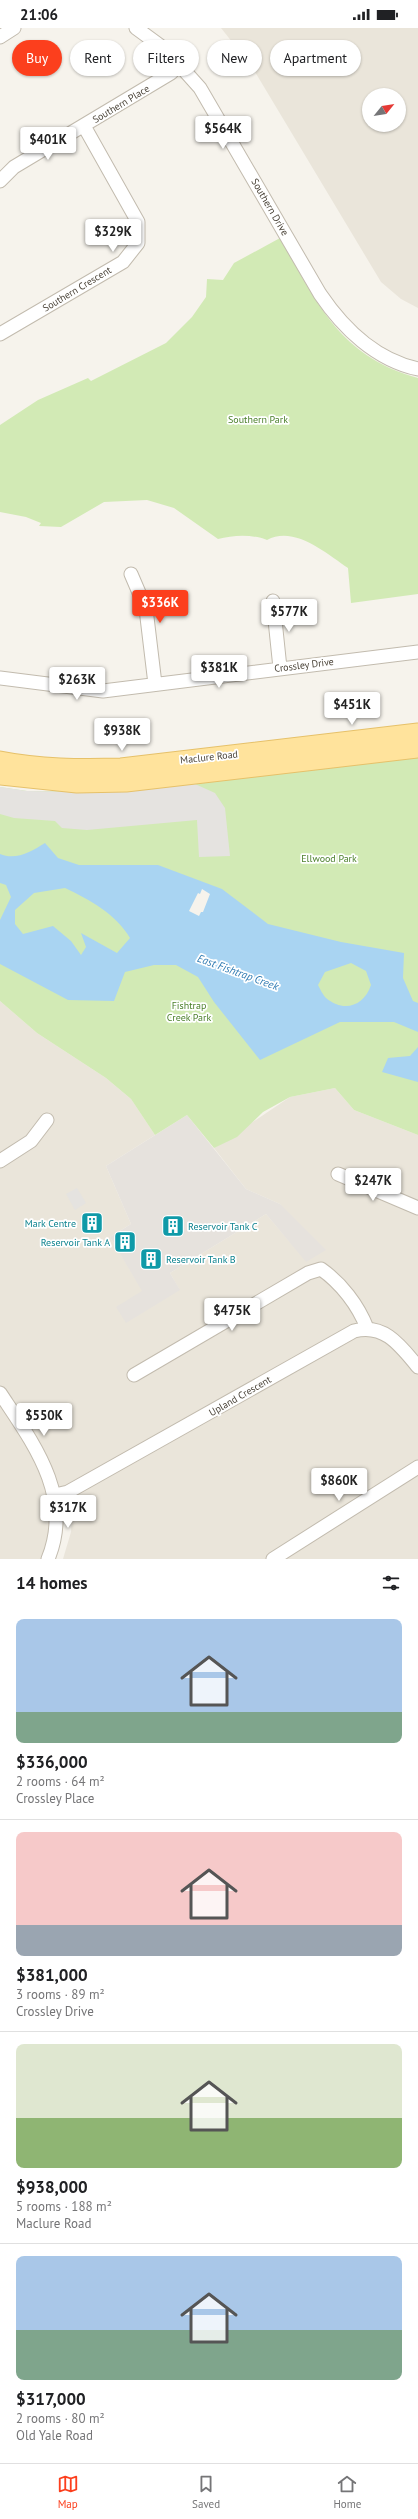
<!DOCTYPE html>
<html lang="en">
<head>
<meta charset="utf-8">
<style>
  :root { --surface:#fff; --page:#f2f2f2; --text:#202124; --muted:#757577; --line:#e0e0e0; --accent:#fc3f1d }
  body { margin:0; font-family:"PT Sans",sans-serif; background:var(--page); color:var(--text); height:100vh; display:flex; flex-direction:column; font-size:15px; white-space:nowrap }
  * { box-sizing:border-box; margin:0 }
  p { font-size:13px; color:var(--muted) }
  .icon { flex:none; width:22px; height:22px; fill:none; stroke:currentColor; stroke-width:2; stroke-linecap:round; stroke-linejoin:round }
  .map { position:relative; height:1531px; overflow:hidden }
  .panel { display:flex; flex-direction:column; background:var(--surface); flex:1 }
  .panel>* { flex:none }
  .guide { position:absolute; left:12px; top:12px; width:394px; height:36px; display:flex; gap:8px }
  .needle { width:26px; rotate:60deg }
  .buttons { position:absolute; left:362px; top:60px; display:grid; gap:8px }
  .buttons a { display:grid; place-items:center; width:44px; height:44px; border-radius:50%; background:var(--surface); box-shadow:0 1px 3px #0004; font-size:20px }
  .price { position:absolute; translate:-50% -34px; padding:0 9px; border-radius:4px; background:#fff; color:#222; font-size:13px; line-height:26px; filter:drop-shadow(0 1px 2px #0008) }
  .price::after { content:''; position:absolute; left:50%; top:24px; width:12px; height:9px; margin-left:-6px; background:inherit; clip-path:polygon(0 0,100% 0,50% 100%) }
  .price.on { background:var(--accent); color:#fff }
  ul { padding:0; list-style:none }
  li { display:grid; align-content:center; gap:8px; height:212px; padding:0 16px }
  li+li { border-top:1px solid var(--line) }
  li span { display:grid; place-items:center; height:124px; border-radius:8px; color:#555 }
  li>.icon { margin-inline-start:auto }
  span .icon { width:72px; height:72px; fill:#fffc; stroke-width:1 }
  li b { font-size:17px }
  h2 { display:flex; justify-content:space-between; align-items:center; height:48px; padding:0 16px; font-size:17px }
  .chip { padding:0 14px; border-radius:18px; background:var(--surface); box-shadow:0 1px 3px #0004; font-size:14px; line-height:36px }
  .chip.on { background:var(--accent); color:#fff }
  .status { display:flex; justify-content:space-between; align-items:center; height:28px; padding:0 20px; background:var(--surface); direction:ltr }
  .status svg { height:11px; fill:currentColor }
  .tabs { display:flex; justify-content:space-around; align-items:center; height:56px; border-top:1px solid var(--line); background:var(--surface); font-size:11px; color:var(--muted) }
  .tabs a { display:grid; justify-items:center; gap:2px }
  .tabs .on { color:var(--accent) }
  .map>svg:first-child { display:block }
  .residential { fill:#eae5da; fill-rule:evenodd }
  .industrial { fill:#e6e2dd }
  .green { fill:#d2eab5 }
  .parking { fill:#e5e3e0 }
  .water { fill:#a9d4f2; fill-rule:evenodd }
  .pier { fill:#f6f3ec }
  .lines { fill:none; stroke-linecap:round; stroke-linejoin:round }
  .minor-casing { stroke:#c2bbae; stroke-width:15 }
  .major-casing { stroke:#e6c16a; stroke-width:19 }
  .minor { stroke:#fff; stroke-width:13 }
  .major { stroke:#ffe39c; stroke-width:17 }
  .labels { text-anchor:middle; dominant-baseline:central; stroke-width:3.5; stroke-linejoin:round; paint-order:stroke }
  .street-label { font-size:10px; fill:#4b4439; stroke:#fff }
  .park-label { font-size:10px; fill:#4a7f2a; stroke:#fff }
  .culture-label { font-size:10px; fill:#0d838f; stroke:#fff; text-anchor:end }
  .water-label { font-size:11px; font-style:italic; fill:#2e7ab2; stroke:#fff }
</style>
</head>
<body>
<div class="status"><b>21:06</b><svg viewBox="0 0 49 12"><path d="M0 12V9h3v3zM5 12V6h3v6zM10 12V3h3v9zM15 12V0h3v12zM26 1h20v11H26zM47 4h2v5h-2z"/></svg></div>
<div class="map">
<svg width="418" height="1531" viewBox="0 0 418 1531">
  <rect width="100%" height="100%" fill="#f6f3ec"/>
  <!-- residential -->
  <path class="residential" d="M221 0H418V280L401 271 381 254 252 39ZM369 67H399V97H369Z
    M0 973 37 1005 106 1050 131 1071 155 1107 106 1138 131 1196 110 1209 143 1263 179 1261 170 1245 266 1186 306 1233 280 1176 246 1161 214 1120 290 1069 335 1060 354 1082 418 1107V1531H63L71 1504 72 1487 60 1469 34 1409 0 1358Z
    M0 1370 36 1426 53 1487 44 1531H0Z"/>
  <!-- industrial -->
  <path class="industrial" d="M187 1087 246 1161 280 1176 326 1222 306 1234 266 1186 170 1245 180 1262 126 1295 116 1279 142 1263 110 1209 131 1196 106 1138Z"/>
  <!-- green -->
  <path class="green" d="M280 210C317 275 340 329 418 350V566L351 575 348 540C326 525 294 497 267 512 252 506 233 507 218 511L174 480 147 472 104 474 61 499 39 498 41 495 26 489 0 484V397L38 372 88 350 91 353 166 315 192 289 206 269 207 251 223 252 234 235Z
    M418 729V1107L354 1082 335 1060 290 1069 263 1084 237 1109 214 1120 187 1087 155 1107 131 1071 106 1050 37 1005 0 973V759L27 763H124Z"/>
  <!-- parking -->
  <path class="parking" d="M195 756 215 765 225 780 230 828 199 829 197 792 87 802 62 800 55 793 14 790 0 786V759L27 763 104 764Z
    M77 1160 86 1175 75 1182 66 1166Z"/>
  <!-- water -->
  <path class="water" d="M45 815 58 830 79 837H158L222 861 268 896 341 914 404 925 403 950 413 973 418 975V1004L394 994H340L260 1032 214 974 198 949 176 937H154L125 944 114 973 68 972 0 936V892L11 869 6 857 0 855V826C16 833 32 823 45 815ZM65 860C90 872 116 886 130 910L117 925 81 905 86 919 81 927 71 913 53 898 23 906 15 896V882L34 865ZM351 935 366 943 371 957C364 978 344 985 326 970 323 967 320 961 318 957L325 944Z
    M418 1019V1054L382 1044 388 1030 410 1028Z"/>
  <!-- pier -->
  <path class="pier" d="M202 861 210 866 203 884H201L199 888 189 883 198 865 200 866Z"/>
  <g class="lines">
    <!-- minor casing -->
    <g class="minor-casing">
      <path id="minor" d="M136 0 166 22 200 60 320 266C343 300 376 332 418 341
        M0 9 14 0
        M0 153 14 139 171 45 180 36
        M0 306 123 234 138 215V194L84 98
        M131 546 146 581 155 656
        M273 573 280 640
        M0 650 103 663 418 624
        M0 1133 31 1113 47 1092
        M338 1146 418 1180
        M134 1347 308 1245 321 1241C341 1255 358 1277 367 1300
        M0 1365C33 1415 74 1468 48 1531
        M55 1467 68 1464 354 1303C384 1295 400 1317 418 1339
        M273 1531 418 1439"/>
    </g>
    <!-- major casing -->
    <g class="major-casing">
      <path id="major" d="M0 732C40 740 80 740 121 739L418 704
        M0 748 77 756 126 755 418 721"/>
    </g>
    <!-- minor -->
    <use href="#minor" class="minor"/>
    <!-- major -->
    <use href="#major" class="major"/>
  </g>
  <!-- icons -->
  <defs>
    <g id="building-square" transform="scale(1.15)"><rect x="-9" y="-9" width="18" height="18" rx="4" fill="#0f9aa8" stroke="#fff"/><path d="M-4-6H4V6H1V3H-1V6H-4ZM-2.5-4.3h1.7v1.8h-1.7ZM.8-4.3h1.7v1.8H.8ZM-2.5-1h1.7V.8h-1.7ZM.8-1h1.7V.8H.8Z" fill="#fff"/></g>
  </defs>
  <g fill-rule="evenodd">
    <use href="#building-square" x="92" y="1195"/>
    <use href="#building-square" x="173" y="1198"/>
    <use href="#building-square" x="125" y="1214"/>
    <use href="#building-square" x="151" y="1231"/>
  </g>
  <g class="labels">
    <!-- street labels -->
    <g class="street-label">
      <text transform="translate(121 76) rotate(-31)">Southern Place</text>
      <text transform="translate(270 179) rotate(60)">Southern Drive</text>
      <text transform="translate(77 261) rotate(-31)">Southern Crescent</text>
      <text transform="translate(304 637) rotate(-7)">Crossley Drive</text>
      <text transform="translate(209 729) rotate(-6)">Maclure Road</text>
      <text transform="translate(240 1368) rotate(-30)">Upland Crescent</text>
    </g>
    <!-- park labels -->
    <g class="park-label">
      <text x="258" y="391">Southern Park</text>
      <text x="329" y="830">Ellwood Park</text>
      <text x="189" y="977">Fishtrap<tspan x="189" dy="12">Creek Park</tspan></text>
    </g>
    <!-- culture labels -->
    <g class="culture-label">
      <text x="76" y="1195">Mark Centre</text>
      <text x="188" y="1198" text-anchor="start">Reservoir Tank C</text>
      <text x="110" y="1214">Reservoir Tank A</text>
      <text x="166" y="1231" text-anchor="start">Reservoir Tank B</text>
    </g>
    <!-- water labels -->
    <g class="water-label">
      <text transform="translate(238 944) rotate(20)">East Fishtrap Creek</text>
    </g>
  </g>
</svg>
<div class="buttons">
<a><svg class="needle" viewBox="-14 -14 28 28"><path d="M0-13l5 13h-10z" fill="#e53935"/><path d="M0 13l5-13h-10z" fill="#757577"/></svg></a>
</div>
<b class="price" style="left:223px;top:122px">$564K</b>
<b class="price" style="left:48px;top:133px">$401K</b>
<b class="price" style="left:113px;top:225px">$329K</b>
<b class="price on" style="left:160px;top:596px">$336K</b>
<b class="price" style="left:289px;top:605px">$577K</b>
<b class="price" style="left:219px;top:661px">$381K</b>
<b class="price" style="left:77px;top:673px">$263K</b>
<b class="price" style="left:352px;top:698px">$451K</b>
<b class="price" style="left:122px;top:724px">$938K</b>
<b class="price" style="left:373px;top:1174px">$247K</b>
<b class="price" style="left:232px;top:1304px">$475K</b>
<b class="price" style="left:44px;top:1409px">$550K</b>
<b class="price" style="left:339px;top:1474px">$860K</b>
<b class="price" style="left:68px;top:1501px">$317K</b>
<div class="guide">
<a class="chip on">Buy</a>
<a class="chip">Rent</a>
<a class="chip">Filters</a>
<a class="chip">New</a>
<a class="chip">Apartment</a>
</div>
</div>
<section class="panel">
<h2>14 homes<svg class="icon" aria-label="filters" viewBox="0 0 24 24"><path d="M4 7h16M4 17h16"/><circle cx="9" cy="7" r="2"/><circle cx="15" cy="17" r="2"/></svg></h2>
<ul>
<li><span style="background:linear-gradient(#a9c7e8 75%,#7fa58c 0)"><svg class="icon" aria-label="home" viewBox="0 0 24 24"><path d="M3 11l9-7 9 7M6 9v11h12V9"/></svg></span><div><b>$336,000</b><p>2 rooms · 64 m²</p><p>Crossley Place</p></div></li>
<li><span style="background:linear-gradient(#f6c9c9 75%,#9aa5b1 0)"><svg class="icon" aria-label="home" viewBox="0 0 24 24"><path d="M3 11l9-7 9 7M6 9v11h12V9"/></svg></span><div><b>$381,000</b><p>3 rooms · 89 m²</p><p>Crossley Drive</p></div></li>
<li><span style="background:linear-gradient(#dfe7d0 60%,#8fb573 0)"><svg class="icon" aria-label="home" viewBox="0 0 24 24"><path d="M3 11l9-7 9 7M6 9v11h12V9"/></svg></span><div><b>$938,000</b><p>5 rooms · 188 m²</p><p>Maclure Road</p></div></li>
<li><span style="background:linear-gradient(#a9c7e8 60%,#7fa58c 0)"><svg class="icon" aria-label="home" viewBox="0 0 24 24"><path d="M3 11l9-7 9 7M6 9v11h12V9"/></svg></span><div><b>$317,000</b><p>2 rooms · 80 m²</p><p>Old Yale Road</p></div></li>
</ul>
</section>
<nav class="tabs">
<a class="on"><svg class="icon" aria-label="map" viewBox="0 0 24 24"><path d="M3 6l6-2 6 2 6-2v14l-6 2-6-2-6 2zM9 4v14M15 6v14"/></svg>Map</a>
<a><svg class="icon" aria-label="saved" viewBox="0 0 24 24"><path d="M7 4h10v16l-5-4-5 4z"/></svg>Saved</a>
<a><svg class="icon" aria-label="home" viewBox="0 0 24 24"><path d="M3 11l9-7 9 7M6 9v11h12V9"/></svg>Home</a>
</nav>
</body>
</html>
